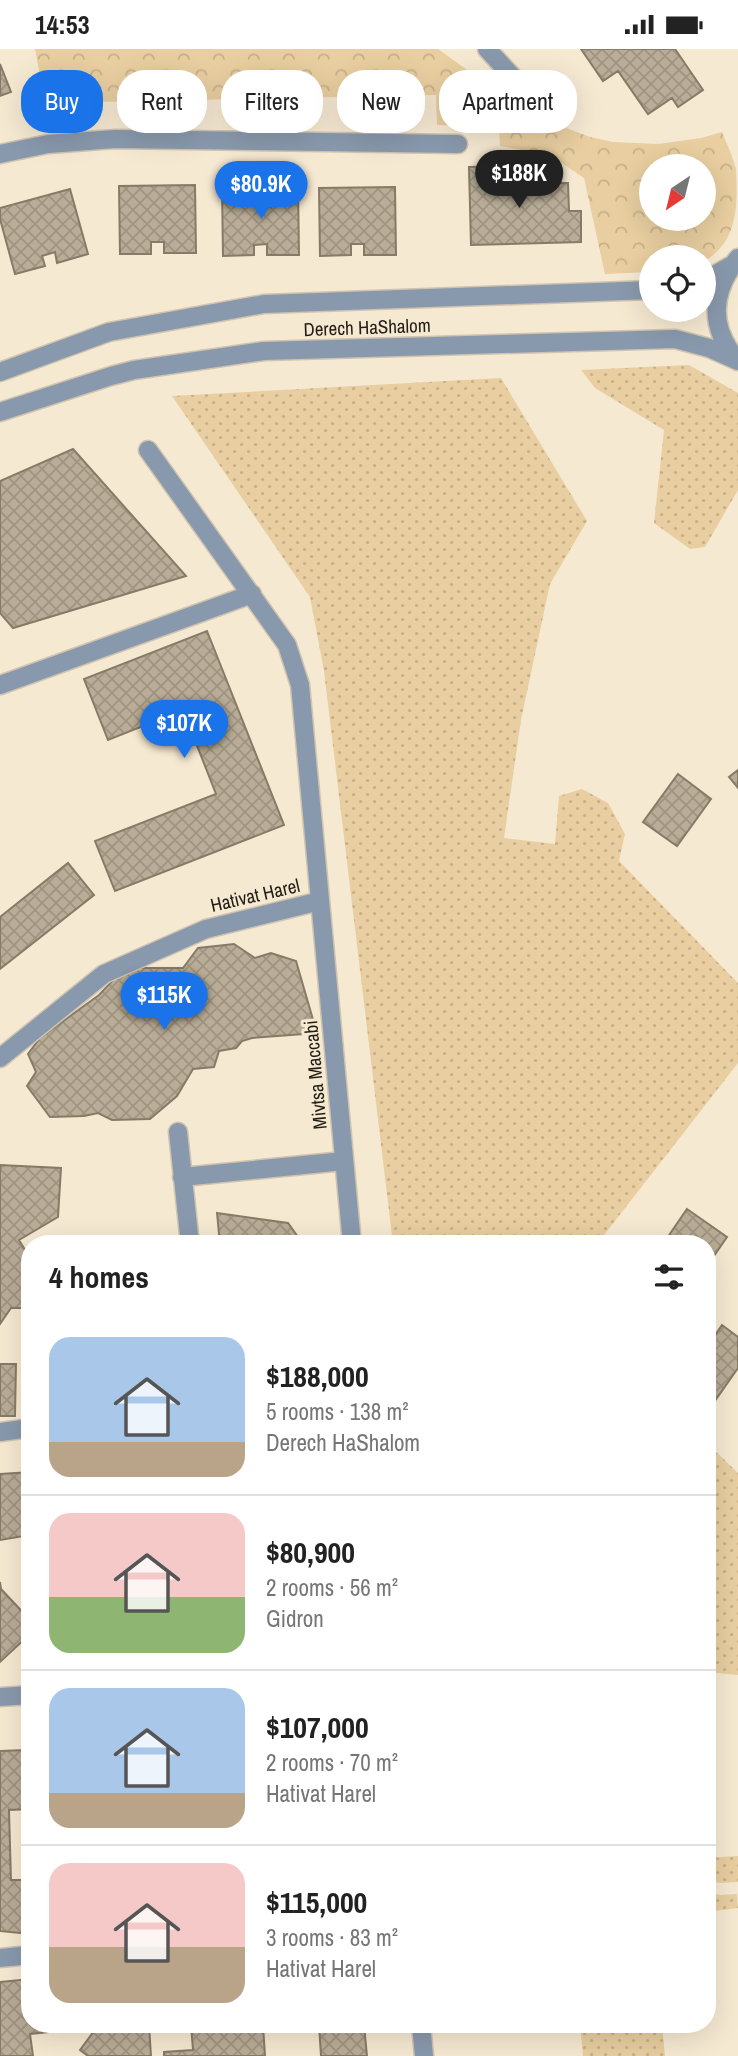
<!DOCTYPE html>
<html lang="en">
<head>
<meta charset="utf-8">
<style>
  :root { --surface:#fff; --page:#f6f6f6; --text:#222; --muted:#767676; --line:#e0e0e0; --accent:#1a73e8 }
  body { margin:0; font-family:"Archivo Narrow",sans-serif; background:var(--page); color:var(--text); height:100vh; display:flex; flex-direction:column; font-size:26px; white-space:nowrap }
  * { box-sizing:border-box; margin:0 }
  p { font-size:23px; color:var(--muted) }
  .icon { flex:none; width:38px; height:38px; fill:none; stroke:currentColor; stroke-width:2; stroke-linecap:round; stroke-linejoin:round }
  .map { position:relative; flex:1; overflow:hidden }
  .details { position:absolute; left:21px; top:1186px; width:695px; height:798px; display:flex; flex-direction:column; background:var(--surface); border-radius:28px; box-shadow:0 7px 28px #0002 }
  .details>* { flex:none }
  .hud { position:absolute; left:21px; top:21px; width:696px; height:63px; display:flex; gap:14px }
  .needle { width:46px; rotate:215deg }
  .tools { position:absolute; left:639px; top:105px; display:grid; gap:14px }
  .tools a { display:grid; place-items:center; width:77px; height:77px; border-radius:50%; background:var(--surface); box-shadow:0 7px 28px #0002; font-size:35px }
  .price { position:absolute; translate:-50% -60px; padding:0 16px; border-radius:24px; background:var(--accent); color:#fff; font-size:23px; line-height:46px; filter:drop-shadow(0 2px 4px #0008) }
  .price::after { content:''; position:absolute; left:50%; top:42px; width:21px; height:16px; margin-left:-10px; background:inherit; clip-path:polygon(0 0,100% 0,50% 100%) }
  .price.active { background:#222; color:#fff }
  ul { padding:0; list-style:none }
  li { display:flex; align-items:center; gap:21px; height:175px; padding:0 28px }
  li+li { border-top:2px solid var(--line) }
  li span { display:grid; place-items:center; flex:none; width:196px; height:140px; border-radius:21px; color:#555 }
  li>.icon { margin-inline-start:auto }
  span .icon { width:84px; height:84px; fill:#fffc; stroke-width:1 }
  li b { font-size:30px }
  h2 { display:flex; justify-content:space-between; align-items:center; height:84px; padding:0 28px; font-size:30px }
  .pill { padding:0 24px; border-radius:28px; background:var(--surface); box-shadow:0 7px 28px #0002; font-size:24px; line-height:63px }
  .pill.active { background:var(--accent); color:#fff }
  .status { display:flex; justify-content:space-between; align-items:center; height:49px; padding:0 35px; background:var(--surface); direction:ltr }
  .status svg { height:19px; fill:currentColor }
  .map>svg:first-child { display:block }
  .grass { fill:url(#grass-dots) }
  .park { fill:url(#park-crowns); fill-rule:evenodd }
  .building { fill:url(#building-cross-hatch); stroke:#877b67; stroke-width:2 }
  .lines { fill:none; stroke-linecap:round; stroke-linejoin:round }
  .minor-casing { stroke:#d0c4b0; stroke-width:21 }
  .minor { stroke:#8999ad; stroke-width:18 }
  .labels { text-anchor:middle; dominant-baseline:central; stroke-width:6; stroke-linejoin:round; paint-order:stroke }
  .street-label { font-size:19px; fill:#221e16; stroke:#f6e9d2 }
</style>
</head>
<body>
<div class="status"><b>14:53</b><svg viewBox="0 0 49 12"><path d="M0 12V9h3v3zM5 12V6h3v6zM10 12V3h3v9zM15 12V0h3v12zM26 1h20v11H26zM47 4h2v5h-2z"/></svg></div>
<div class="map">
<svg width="738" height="2007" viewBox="0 0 738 2007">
  <defs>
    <pattern id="grass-dots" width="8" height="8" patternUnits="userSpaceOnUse" patternTransform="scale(1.75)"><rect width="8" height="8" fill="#e8cea0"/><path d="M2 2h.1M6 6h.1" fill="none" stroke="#c7b089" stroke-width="1.8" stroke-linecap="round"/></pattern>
    <pattern id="park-crowns" width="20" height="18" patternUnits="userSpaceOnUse" patternTransform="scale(1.75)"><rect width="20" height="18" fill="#e8cea0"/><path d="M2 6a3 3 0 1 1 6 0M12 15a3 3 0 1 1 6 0" fill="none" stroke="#c7b089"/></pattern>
    <pattern id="building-cross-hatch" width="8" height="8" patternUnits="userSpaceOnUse" patternTransform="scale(1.75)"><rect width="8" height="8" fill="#b9ad97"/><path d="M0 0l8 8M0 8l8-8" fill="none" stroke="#9f9481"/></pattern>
  </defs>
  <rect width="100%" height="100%" fill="#f6e9d2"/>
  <!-- grass -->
  <path class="grass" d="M689 316 738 344V441L705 498 690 500 654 474 664 381 595 339 581 321Z
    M501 329 587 472 550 535 521 671 504 789 555 795 559 747 582 740 608 754 625 785 619 812 738 934V1014L597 1195H393L324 622 310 548 172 347Z
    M707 1394 738 1424V1626L707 1623Z
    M738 1807V1833L720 1834 707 1831V1809Z
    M707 1843 721 1846 737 1845 738 1859 707 1863Z
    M580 1976H662L665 2007H583Z"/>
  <!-- park -->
  <path class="park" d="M35 0H438L513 54 540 69 590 88 613 93 658 95 701 89 722 83C727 95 733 108 736 120 738 155 738 194 704 212V208H651V223L605 225 584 129 550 106 500 97 499 78 437 76 436 46 45 54ZM651 117H704V170H651Z"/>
  <!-- building -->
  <path class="building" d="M581 0H675L703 41 678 58 672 49 648 65 618 22 603 32Z
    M0 15 11 43 0 47Z
    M515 117V135L568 134 569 162H581V193L471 196 469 118Z
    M195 136 196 204H164V193H151V205H120L119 137Z
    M298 138 299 206H267V195L254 196V206L223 207 222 139Z
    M395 138 396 206H364V195H351V206L320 207 319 139Z
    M70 140 88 205 57 214 55 203 42 207 45 217 15 225 0 170V159Z
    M73 400 186 527 13 579 0 564V432Z
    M207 582 284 776 115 842 95 792 216 745 183 661 108 691 84 630Z
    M738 721V739L729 728Z
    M678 725 711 750 677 797 643 773Z
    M68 814 94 846 0 920V868Z
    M234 895 255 909 271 904 296 912 314 974 304 985 252 989 242 992 236 999 219 1002 214 1018 193 1020 177 1047 150 1070 112 1071 98 1064 84 1067 50 1068 27 1037 36 1023 28 1005 40 989 99 946 117 927 135 919H183L198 899Z
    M0 1116 61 1119 58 1168 19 1191 30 1209V1259H11L0 1275Z
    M687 1160 727 1188 707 1217V1195H663Z
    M217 1164 288 1174 303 1195H220Z
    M722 1276 738 1288V1319L712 1356 707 1352V1298Z
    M0 1315H16L15 1367H0Z
    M30 1423V1486L0 1491V1425Z
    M0 1533 1 1540 30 1571V1585L0 1613Z
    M26 1701 30 1705V1760L9 1761 11 1831H30V1885L0 1882V1702Z
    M30 1930V1976H149L151 2007H88L80 2001 97 1978 30 1985 33 2007H0V1933Z
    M191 1976H263L265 2007H164V2003L193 2001Z
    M319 1976H364L367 2007H321Z"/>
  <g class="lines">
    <!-- minor casing -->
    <g class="minor-casing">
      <path id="minor" d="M487 0 539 56
        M0 105 48 95 115 90 458 95
        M738 209C711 243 708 278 738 312
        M704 232 730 217
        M0 323 109 283 264 255 651 241
        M0 363 111 327 134 321 264 302 675 290 709 299 738 312
        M148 401 287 596 300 636 352 1195
        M0 636 252 545
        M0 1009 104 925 206 880 320 852
        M178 1083 190 1195
        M182 1128 344 1112
        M0 1383 30 1379
        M0 1648 30 1646
        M0 1909 30 1906
        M421 1976 424 2007"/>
    </g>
    <!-- minor -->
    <use href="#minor" class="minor"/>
  </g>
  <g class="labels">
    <!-- street labels -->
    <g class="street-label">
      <text transform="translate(367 278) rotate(-2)">Derech HaShalom</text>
      <text transform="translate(255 846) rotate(-13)">Hativat Harel</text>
      <text transform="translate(315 1026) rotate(-95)">Mivtsa Maccabi</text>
    </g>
  </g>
</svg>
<div class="tools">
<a><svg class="needle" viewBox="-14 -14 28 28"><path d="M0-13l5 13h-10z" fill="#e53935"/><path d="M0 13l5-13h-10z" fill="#767676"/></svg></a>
<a><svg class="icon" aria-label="locate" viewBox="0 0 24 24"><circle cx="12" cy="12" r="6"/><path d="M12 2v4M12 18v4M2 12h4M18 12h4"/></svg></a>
</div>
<b class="price active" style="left:519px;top:161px">$188K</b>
<b class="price" style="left:261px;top:172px">$80.9K</b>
<b class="price" style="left:184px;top:711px">$107K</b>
<b class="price" style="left:164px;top:983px">$115K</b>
<div class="hud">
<a class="pill active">Buy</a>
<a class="pill">Rent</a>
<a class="pill">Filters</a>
<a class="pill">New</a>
<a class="pill">Apartment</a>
</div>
<section class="details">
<h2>4 homes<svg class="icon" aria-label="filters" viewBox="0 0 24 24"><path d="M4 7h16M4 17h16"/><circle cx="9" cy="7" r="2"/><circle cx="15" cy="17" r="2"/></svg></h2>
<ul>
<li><span style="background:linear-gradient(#a9c7e8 75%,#b9a48a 0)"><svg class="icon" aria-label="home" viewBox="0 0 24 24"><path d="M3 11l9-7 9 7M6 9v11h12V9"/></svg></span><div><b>$188,000</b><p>5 rooms · 138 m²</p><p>Derech HaShalom</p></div></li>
<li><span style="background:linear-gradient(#f6c9c9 60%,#8fb573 0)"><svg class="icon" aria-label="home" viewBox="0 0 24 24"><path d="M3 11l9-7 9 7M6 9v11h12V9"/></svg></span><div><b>$80,900</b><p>2 rooms · 56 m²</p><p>Gidron</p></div></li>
<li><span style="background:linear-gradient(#a9c7e8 75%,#b9a48a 0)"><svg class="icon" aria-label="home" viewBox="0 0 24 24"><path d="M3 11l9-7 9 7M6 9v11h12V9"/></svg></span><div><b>$107,000</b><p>2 rooms · 70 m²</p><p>Hativat Harel</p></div></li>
<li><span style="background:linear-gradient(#f6c9c9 60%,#b9a48a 0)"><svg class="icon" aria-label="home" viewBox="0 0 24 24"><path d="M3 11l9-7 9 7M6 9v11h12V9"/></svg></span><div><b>$115,000</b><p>3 rooms · 83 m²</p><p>Hativat Harel</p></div></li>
</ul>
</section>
</div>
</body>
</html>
